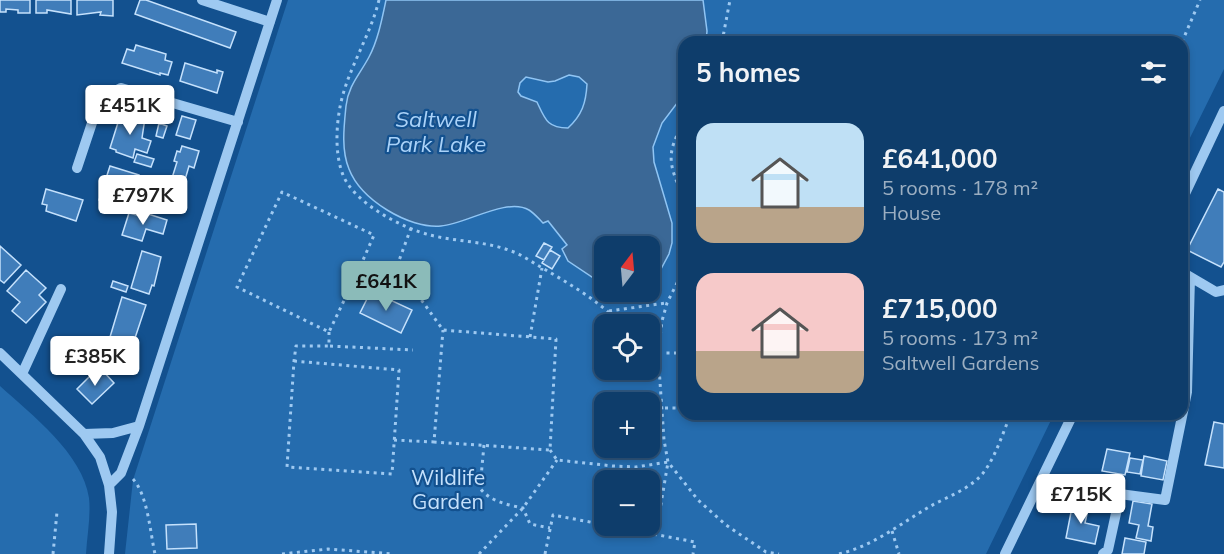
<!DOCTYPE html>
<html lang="en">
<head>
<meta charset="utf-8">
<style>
  :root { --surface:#0e3d6b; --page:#1c4873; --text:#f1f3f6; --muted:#9baec1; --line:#2e567e; --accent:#8bbbb9 }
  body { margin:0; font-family:Mulish,sans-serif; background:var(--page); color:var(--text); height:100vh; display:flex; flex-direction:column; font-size:22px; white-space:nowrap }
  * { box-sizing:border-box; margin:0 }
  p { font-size:20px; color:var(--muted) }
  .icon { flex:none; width:33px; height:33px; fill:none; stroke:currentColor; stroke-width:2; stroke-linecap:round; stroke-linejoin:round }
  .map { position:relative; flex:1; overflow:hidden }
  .side { position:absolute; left:678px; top:36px; width:510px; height:384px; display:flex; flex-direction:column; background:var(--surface); border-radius:18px; box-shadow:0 3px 9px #0003,0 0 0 2px var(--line) }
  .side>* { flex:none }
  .needle { width:39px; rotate:16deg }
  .controls { position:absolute; left:594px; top:236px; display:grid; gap:12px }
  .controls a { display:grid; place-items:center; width:66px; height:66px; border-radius:12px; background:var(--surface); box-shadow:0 3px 9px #0003,0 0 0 2px var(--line); font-size:30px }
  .price { position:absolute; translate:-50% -51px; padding:0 14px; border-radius:6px; background:#fff; color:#222; font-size:20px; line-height:39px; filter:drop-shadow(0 2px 3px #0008) }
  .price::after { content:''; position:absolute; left:50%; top:36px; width:18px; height:14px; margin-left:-9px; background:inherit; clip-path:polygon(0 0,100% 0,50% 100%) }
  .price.selected { background:var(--accent); color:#111 }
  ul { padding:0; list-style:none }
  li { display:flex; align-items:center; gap:18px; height:150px; padding:0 18px }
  li span { display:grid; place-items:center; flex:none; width:168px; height:120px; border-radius:18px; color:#555 }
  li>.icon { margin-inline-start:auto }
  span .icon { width:72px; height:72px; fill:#fffc; stroke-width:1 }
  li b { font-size:26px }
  h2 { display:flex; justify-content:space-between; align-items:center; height:72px; padding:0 18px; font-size:26px }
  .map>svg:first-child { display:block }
  .green { fill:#256cae; fill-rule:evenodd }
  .water { fill:#3b6896; stroke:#90c5f4; stroke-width:1.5; fill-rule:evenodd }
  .building { fill:#407dba; stroke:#c5e1fc; stroke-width:1.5 }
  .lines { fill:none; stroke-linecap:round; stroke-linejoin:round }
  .path { stroke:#9ec9f1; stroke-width:3; stroke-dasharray:3 4.5; stroke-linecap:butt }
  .minor { stroke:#9ec9f1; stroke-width:10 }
  .labels { text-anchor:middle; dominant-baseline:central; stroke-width:4.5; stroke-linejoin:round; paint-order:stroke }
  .park-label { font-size:21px; fill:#c5e1fc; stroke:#13518f }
  .water-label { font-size:22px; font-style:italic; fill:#aad2f8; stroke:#13518f }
</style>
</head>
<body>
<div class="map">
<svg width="1224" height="554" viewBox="0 0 1224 554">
  <rect width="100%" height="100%" fill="#13518f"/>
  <!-- green -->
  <path class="green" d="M288 0H1224V69L1182 154V42H684V414H1054L986 554H125L133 480ZM604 246H650V291H604ZM604 324H650V369H604ZM604 402H650V447H604ZM604 480H650V525H604Z
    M0 386C31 414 83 454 89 498 91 516 87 536 86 554H0Z"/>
  <!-- water -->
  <path class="water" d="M386 0H703L707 31 706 42H684V94L662 123 653 147 654 162 672 223V243L669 254 661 269 650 275V246H604V285L568 261 562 249 567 245 548 221 543 223C539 219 534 213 529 210 507 197 466 224 441 226 409 229 361 200 349 169 341 150 344 126 346 106 348 86 360 74 369 57 378 40 382 19 386 0ZM569 75 579 77 587 84C586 103 582 115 568 128 547 128 545 119 537 102L521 96 518 92 520 83 526 77 548 82 555 81Z"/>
  <!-- building -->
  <path class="building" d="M0 0H30V13H18V10L6 9V12H0Z
    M36 0H71V14L47 10V13H36Z
    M77 0H113V16L100 15 101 12 77 15Z
    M140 0H146L236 32 230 48 135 14Z
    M136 45 166 54 165 60 172 62 168 75 160 73V75L122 63 127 49 134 51Z
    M185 63 217 73V70L223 72 217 93 180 81Z
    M121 113 127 115 128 113 145 118 142 138 151 141 147 153 135 149 133 158 116 152V150L110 148Z
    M182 116 196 120 190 139 176 135Z
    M159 123 167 126 163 138 156 136Z
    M182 146 199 151 194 168 189 166 182 190 186 192 180 210 163 205 169 186 166 185 169 177 172 178 177 162 174 161 177 151 180 152Z
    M137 154 154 159 151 167 134 162Z
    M110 166 139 175 129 205 121 202 120 207 99 200Z
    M46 189 83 200 76 221 46 211 47 205 42 204Z
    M1218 189 1224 192V262L1221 267 1187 250Z
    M142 212 167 220 163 234 146 229 142 241 122 235 129 213 141 216Z
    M544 243 552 247 544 260 536 256Z
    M0 246 21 265 4 283 0 280Z
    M550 250 560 256 552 269 542 263Z
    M142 251 161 257 154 286 152 285 149 294 131 288Z
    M26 270 46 288 39 295 46 302 26 323 12 311 20 302 7 291Z
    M113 281 128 286 126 292 111 287Z
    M371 291 412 310 401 333 360 313Z
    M122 297 146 305 133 344 110 337Z
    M102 370 114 383 92 404 77 389 91 375 94 378Z
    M1214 422 1224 424V468L1205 465Z
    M1107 449 1130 453 1125 475 1102 471Z
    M1144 456 1167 461 1163 480 1141 476Z
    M1130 458 1143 460 1140 474 1127 472Z
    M1079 478 1093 481 1091 495 1077 492Z
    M1133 501 1152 504 1148 526 1153 527 1151 541 1136 538 1139 525 1129 523Z
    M1073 502 1089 505 1085 523 1099 526 1095 544 1066 538Z
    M196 524 197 548 167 549 166 525Z
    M1125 538 1146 542 1144 554H1122Z"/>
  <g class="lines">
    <!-- path -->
    <path class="path" d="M379 0C370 37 347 70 340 107 336 128 335 155 343 175 354 203 402 228 430 235 457 242 486 241 511 251 521 254 530 261 539 266 568 283 598 300 621 324
      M722 42 730 0
      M1182 42 1200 0
      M684 123C664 155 670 166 684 199
      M411 228 397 266 443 330 556 339 550 450 434 442 443 330
      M360 267 329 332 237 287 282 192 374 235 360 267 397 266
      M684 269 667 303 662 321 658 353 664 440 668 462 698 500 726 525 766 552 779 554
      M609 311 666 303
      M329 332V346L413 350
      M530 337 542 268
      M659 353H684
      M650 356 658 366
      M294 361 399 370 392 474 287 467 294 361 296 346H329
      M650 408H684
      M394 440 434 442
      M484 445 480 488C489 501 508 505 523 508L530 524 550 528
      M550 450 557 460 613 466 636 467 668 462 660 510
      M133 479C148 496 150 532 155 554
      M892 531 899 554
      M53 554 57 512
      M282 554 328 549 394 554
      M479 554 523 508 557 460
      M545 554 553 515 695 542 693 554
      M839 554C873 546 900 524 929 507 948 496 974 488 986 469 997 453 1003 432 1011 414"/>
    <!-- minor -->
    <path class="minor" d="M202 0 270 22
      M77 168 97 108 107 95 121 88 238 122
      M1182 200 1224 111
      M1182 272 1216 292 1224 290
      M0 353 84 434 100 457 109 485 112 512 109 554
      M22 374 61 289
      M84 434 113 433 139 426
      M109 485 121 473 139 426 277 0
      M1097 491 1165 500 1187 392 1190 277
      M1005 554 1073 414
      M1103 554 1108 550 1120 495"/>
  </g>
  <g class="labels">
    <!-- park labels -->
    <g class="park-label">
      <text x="448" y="477">Wildlife<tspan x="448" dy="24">Garden</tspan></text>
    </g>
    <!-- water labels -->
    <g class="water-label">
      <text x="436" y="119">Saltwell<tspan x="436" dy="25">Park Lake</tspan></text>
    </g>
  </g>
</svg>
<div class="controls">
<a><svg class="needle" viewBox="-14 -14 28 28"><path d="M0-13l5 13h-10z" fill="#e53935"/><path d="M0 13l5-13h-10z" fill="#9baec1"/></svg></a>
<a><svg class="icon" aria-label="locate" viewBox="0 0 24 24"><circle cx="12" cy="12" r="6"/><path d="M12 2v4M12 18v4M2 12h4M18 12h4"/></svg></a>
<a>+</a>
<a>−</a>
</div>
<b class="price" style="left:130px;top:136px">£451K</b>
<b class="price" style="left:143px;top:226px">£797K</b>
<b class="price selected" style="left:386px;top:312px">£641K</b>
<b class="price" style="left:95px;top:387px">£385K</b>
<b class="price" style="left:1081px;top:525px">£715K</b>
<section class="side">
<h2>5 homes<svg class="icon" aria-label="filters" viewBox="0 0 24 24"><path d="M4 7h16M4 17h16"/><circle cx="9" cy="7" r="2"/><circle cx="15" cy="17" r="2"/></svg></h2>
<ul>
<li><span style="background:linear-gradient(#bfe0f5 70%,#b9a48a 0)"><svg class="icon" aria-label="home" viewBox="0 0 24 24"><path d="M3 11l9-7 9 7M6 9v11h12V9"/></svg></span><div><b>£641,000</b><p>5 rooms · 178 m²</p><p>House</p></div></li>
<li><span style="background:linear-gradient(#f6c9c9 65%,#b9a48a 0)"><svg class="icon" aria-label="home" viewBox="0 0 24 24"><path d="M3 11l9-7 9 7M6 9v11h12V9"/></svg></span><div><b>£715,000</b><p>5 rooms · 173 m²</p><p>Saltwell Gardens</p></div></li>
</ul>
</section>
</div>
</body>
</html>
